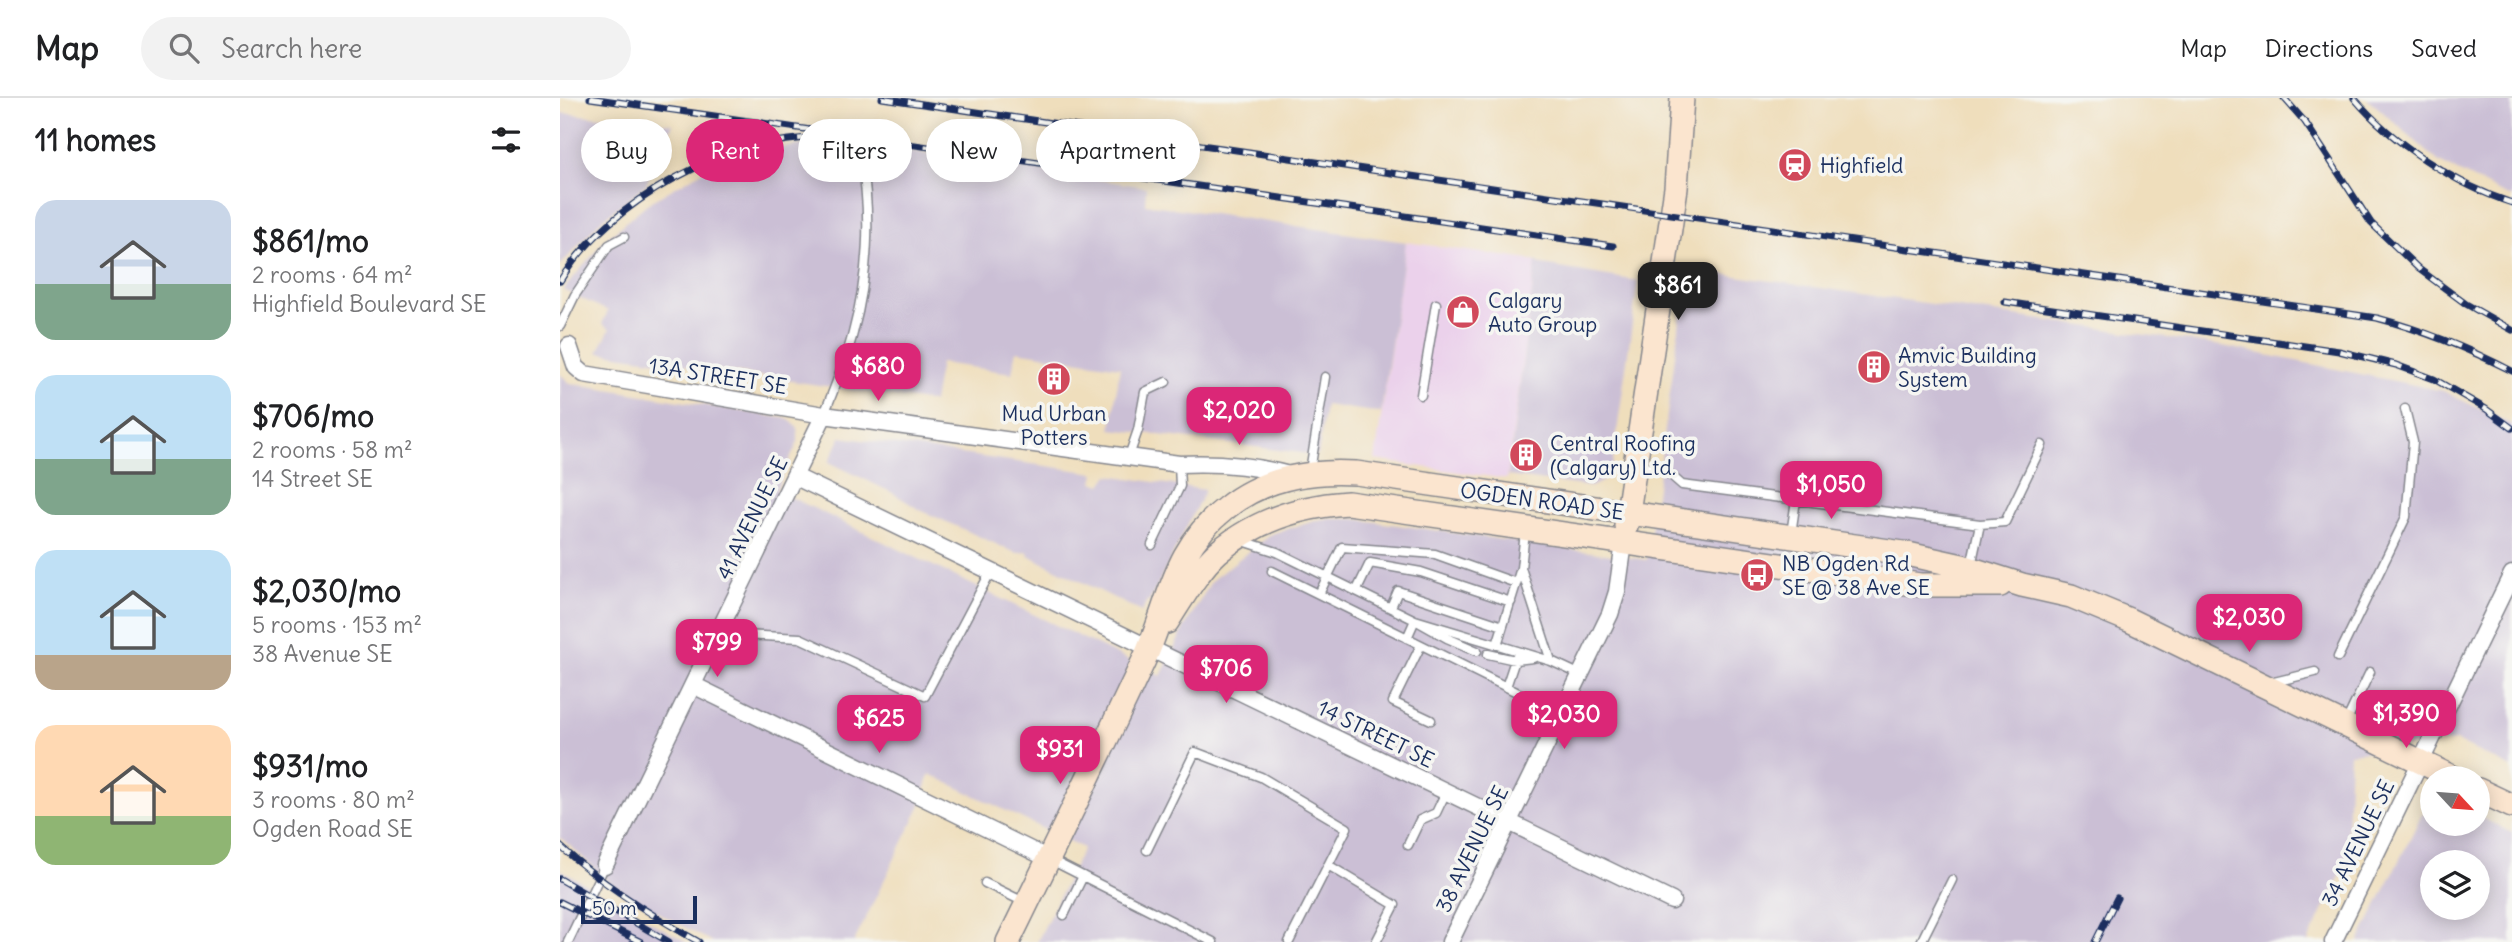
<!DOCTYPE html>
<html lang="en">
<head>
<meta charset="utf-8">
<style>
  :root { --surface:#fff; --page:#f2f2f2; --text:#202124; --muted:#757577; --line:#e0e0e0; --accent:#db2777 }
  body { margin:0; font-family:Delius,sans-serif; background:var(--page); color:var(--text); height:100vh; display:flex; flex-direction:column; font-size:26px; white-space:nowrap }
  * { box-sizing:border-box; margin:0 }
  p { font-size:23px; color:var(--muted) }
  .icon { flex:none; width:38px; height:38px; fill:none; stroke:currentColor; stroke-width:2; stroke-linecap:round; stroke-linejoin:round }
  .map { position:relative; flex:1; overflow:hidden }
  .side { display:flex; flex-direction:column; background:var(--surface); width:560px }
  .side>* { flex:none }
  .top-card { position:absolute; left:21px; top:21px; width:665px; height:63px; display:flex; gap:14px }
  .needle { width:46px; rotate:116deg }
  .tools { position:absolute; left:1860px; top:668px; display:grid; gap:14px }
  .tools a { display:grid; place-items:center; width:70px; height:70px; border-radius:50%; background:var(--surface); box-shadow:0 4px 18px #0003; font-size:35px }
  .scale { position:absolute; left:21px; bottom:18px; width:116px; box-sizing:border-box; padding-left:7px; border:4px solid #1b2f5e; border-top:0; font-size:19px; line-height:24px; white-space:nowrap; color:#1b2f5e; -webkit-text-stroke:5px #f6f6f2; paint-order:stroke }
  .price { position:absolute; translate:-50% -60px; padding:0 16px; border-radius:14px; background:var(--accent); color:#fff; font-size:23px; line-height:46px; filter:drop-shadow(0 2px 4px #0008) }
  .price::after { content:''; position:absolute; left:50%; top:42px; width:21px; height:16px; margin-left:-10px; background:inherit; clip-path:polygon(0 0,100% 0,50% 100%) }
  .price.on { background:#222; color:#fff }
  ul { padding:0; list-style:none }
  li { display:flex; align-items:center; gap:21px; height:175px; padding:0 35px }
  li span { display:grid; place-items:center; flex:none; width:196px; height:140px; border-radius:21px; color:#555 }
  li>.icon { margin-inline-start:auto }
  span .icon { width:84px; height:84px; fill:#fffc; stroke-width:1 }
  li b { font-size:30px }
  h2 { display:flex; justify-content:space-between; align-items:center; height:84px; padding:0 35px; font-size:30px }
  .pill { padding:0 24px; border-radius:32px; background:var(--surface); box-shadow:0 4px 18px #0003; font-size:24px; line-height:63px }
  .pill.on { background:var(--accent); color:#fff }
  header { display:flex; align-items:center; gap:42px; box-sizing:border-box; height:98px; padding:0 35px; background:var(--surface); border-bottom:2px solid var(--line) }
  header strong { font-size:33px }
  nav { display:flex; gap:38px; margin-inline-start:auto; font-size:24px }
  .search { width:490px; height:63px; background:var(--page); display:flex; align-items:center; gap:18px; box-sizing:border-box; padding:0 24px; border-radius:38px; color:var(--muted); font-size:26px }
  main { display:flex; flex:1; min-height:0 }
  .map>svg:first-child { display:block }
  .built { fill:#ebd1eb }
  .industrial { fill:#cbbfd5; fill-rule:evenodd }
  .lines { fill:none; stroke-linecap:round; stroke-linejoin:round }
  .lane-casing { stroke:#85868d; stroke-width:11 }
  .street-casing { stroke:#85868d; stroke-width:19 }
  .secondary-casing { stroke:#85868d; stroke-width:26 }
  .lane { stroke:#fff; stroke-width:8 }
  .street { stroke:#fff; stroke-width:16 }
  .secondary { stroke:#fbe5cf; stroke-width:23 }
  .rail-casing { stroke:#1b2f5e; stroke-width:7 }
  .rail { stroke:#f6f6f2; stroke-width:4.5; stroke-dasharray:13; stroke-linecap:butt }
  .labels { text-anchor:middle; dominant-baseline:central; stroke-width:7; stroke-linejoin:round; paint-order:stroke }
  .poi-label { font-size:21px; fill:#1b2f5e; stroke:#f6f6f2; text-anchor:start }
  .street-label { font-size:21px; fill:#1b2f5e; stroke:#f6f6f2 }
</style>
</head>
<body>
<header>
<strong>Map</strong>
<div class="search"><svg class="icon" aria-label="search" viewBox="0 0 24 24"><circle cx="10" cy="10" r="6"/><path d="M15 15l6 6"/></svg>Search here</div>
<nav><a>Map</a><a>Directions</a><a>Saved</a></nav>
</header>
<main>
<section class="side">
<h2>11 homes<svg class="icon" aria-label="filters" viewBox="0 0 24 24"><path d="M4 7h16M4 17h16"/><circle cx="9" cy="7" r="2"/><circle cx="15" cy="17" r="2"/></svg></h2>
<ul>
<li><span style="background:linear-gradient(#c9d6e8 60%,#7fa58c 0)"><svg class="icon" aria-label="home" viewBox="0 0 24 24"><path d="M3 11l9-7 9 7M6 9v11h12V9"/></svg></span><div><b>$861/mo</b><p>2 rooms · 64 m²</p><p>Highfield Boulevard SE</p></div></li>
<li><span style="background:linear-gradient(#bfe0f5 60%,#7fa58c 0)"><svg class="icon" aria-label="home" viewBox="0 0 24 24"><path d="M3 11l9-7 9 7M6 9v11h12V9"/></svg></span><div><b>$706/mo</b><p>2 rooms · 58 m²</p><p>14 Street SE</p></div></li>
<li><span style="background:linear-gradient(#bfe0f5 75%,#b9a48a 0)"><svg class="icon" aria-label="home" viewBox="0 0 24 24"><path d="M3 11l9-7 9 7M6 9v11h12V9"/></svg></span><div><b>$2,030/mo</b><p>5 rooms · 153 m²</p><p>38 Avenue SE</p></div></li>
<li><span style="background:linear-gradient(#ffd9b3 65%,#8fb573 0)"><svg class="icon" aria-label="home" viewBox="0 0 24 24"><path d="M3 11l9-7 9 7M6 9v11h12V9"/></svg></span><div><b>$931/mo</b><p>3 rooms · 80 m²</p><p>Ogden Road SE</p></div></li>
</ul>
</section>
<div class="map">
<svg width="1952" height="844" viewBox="0 0 1952 844">
  <rect width="100%" height="100%" fill="#f6f6f2"/>
  <filter id="ink" filterUnits="userSpaceOnUse"><feTurbulence type="fractalNoise" baseFrequency=".0143" numOctaves="2"/><feDisplacementMap in="SourceGraphic" scale="14" xChannelSelector="R" yChannelSelector="G"/><feConvolveMatrix kernelMatrix="1 2 1 2 8 2 1 2 1" color-interpolation-filters="sRGB"/></filter>
  <filter id="wash" filterUnits="userSpaceOnUse"><feTurbulence type="fractalNoise" baseFrequency=".00686" numOctaves="4" result="noise"/><feDisplacementMap in="SourceGraphic" scale="28" xChannelSelector="R" yChannelSelector="G"/><feGaussianBlur stdDeviation="1.57" result="paint"/><feColorMatrix in="noise" values="0 0 0 0 0 0 0 0 0 0 0 0 0 0 0 0 0 1.4 0 .05"/><feComposite in="paint" operator="in"/></filter>
  <g filter="url(#wash)">
    <rect width="100%" height="100%" fill="#efdebc"/>
    <!-- built -->
    <path class="built" d="M846 144 976 163 947 381 815 362Z"/>
    <!-- industrial -->
    <path class="industrial" d="M1807 0H1952V100L1879 64Z
      M0 15 113 26 86 86 39 124 0 168Z
      M256 45 318 48 586 89 585 106 846 144 821 315 765 307 758 357 551 331 560 269 456 253 452 275 380 265 373 304 38 254 50 231 42 226 48 213 3 192 47 140 87 106 149 69 182 56Z
      M976 163 982 167 1078 183 1052 370 1043 383 1031 389 948 378Z
      M1127 171 1663 248 1883 293 1952 327V670L1896 643 1790 655 1786 766 1748 844H477L523 750 370 676 360 709 294 844H152L88 809 51 785 0 739V276L10 285 229 321 238 330V344L216 392 601 578 624 530 652 482 711 436 762 421H795L1087 462Z
      M281 339 535 375 533 384 542 387 549 377 645 392 589 504 587 503 582 514 468 457 469 454 456 455 360 412 333 395 269 364Z
      M1872 714V726H1918V718L1952 735V844H1799L1862 716ZM1872 765H1918V810H1872Z
      M0 771 33 791 127 844H0Z"/>
  </g>
  <g filter="url(#ink)">
    <g class="lines">
      <!-- lane casing -->
      <g class="lane-casing">
        <path id="lane" d="M0 228 15 197 49 147 64 139
          M861 297 876 206
          M264 317C274 290 286 263 293 235 308 179 312 117 301 60
          M569 358 578 332 585 294 606 284
          M1077 368 1105 372 1122 387 1420 426 1445 424 1482 347
          M750 373 765 279
          M1231 436 1236 402
          M683 443 717 454 855 522 991 563 1021 577
          M592 447 620 388 619 366
          M1411 468 1420 426
          M961 470 991 563
          M712 473 1001 616
          M797 492 810 465 861 474 951 504
          M759 496 782 449 875 456 956 485
          M831 509 838 493 943 528
          M161 530 184 537 240 540 365 598 431 473
          M847 540 855 522 887 540 917 553
          M861 547 833 604 871 622
          M937 547 961 470 965 434
          M928 556 955 562 973 560
          M1778 559 1846 419 1853 344 1845 311
          M1710 585 1755 574
          M946 589 956 559
          M1786 624 1810 574
          M848 747 860 722 876 715 886 694
          M587 752 635 654 701 679 787 730 729 844
          M491 762 653 844
          M768 767 835 807 816 844
          M425 785 464 804
          M504 817 523 778
          M8 844 45 767
          M1361 844 1392 782"/>
      </g>
      <!-- street casing -->
      <g class="street-casing">
        <path id="street" d="M9 248 16 269 24 276 264 317 619 366C658 364 695 367 733 378
          M236 379 1112 803
          M133 587 489 761
          M45 767 264 317
          M890 844 1050 516 1057 494 1064 445
          M1773 844 1952 476"/>
      </g>
      <!-- secondary casing -->
      <g class="secondary-casing">
        <path id="secondary" d="M1066 428 1116 90 1122 0
          M607 524C622 501 638 472 658 454 695 423 740 408 788 405L1360 487H1440
          M1918 692 1952 708
          M448 844C494 750 540 656 584 562 610 506 612 451 666 410 703 380 751 372 796 375L1343 455 1402 468 1462 487 1511 498 1569 522 1896 681"/>
      </g>
      <!-- lane -->
      <use href="#lane" class="lane"/>
      <!-- street -->
      <use href="#street" class="street"/>
      <!-- secondary -->
      <use href="#secondary" class="secondary"/>
      <!-- rail casing -->
      <g class="rail-casing">
        <path id="rail" d="M30 0 1053 148
          M322 0 1817 220C1866 233 1907 250 1952 273
          M1724 0 1745 24 1811 125 1859 171 1906 206 1952 232
          M1794 0C1832 45 1896 87 1952 105
          M0 183C49 102 169 38 262 40
          M1445 204 1779 253 1836 267 1874 281 1926 311 1952 330
          M0 748C42 786 89 816 139 844
          M0 781 109 844
          M0 804 81 844
          M1535 844 1557 800"/>
      </g>
      <!-- rail -->
      <use href="#rail" class="rail"/>
    </g>
  </g>
  <!-- icons -->
  <defs>
    <g id="station-disc" transform="scale(1.75)"><circle r="9.5" fill="#d1495b" stroke="#f6f6f2"/><path d="M-3-6H3Q5-6 5-4V2Q5 4 3 4L4.5 6H3L1.5 4h-3L-3 6H-4.5L-3 4Q-5 4-5 2V-4Q-5-6-3-6ZM-3.5-4v3h7v-3ZM-3.5 1v1.5H-2V1ZM2 1v1.5H3.5V1Z" fill="#fff"/></g>
    <g id="shop-disc" transform="scale(1.75)"><circle r="9.5" fill="#d1495b" stroke="#f6f6f2"/><path d="M-5-2.5h2.3a2.7 3.5 0 0 1 5.4 0H5L5.5 6h-11ZM-1.5-2.5h3a1.5 2.3 0 0 0-3 0Z" fill="#fff"/></g>
    <g id="building-disc" transform="scale(1.75)"><circle r="9.5" fill="#d1495b" stroke="#f6f6f2"/><path d="M-4-6H4V6H1V3H-1V6H-4ZM-2.5-4.3h1.7v1.8h-1.7ZM.8-4.3h1.7v1.8H.8ZM-2.5-1h1.7V.8h-1.7ZM.8-1h1.7V.8H.8Z" fill="#fff"/></g>
    <g id="bus-disc" transform="scale(1.75)"><circle r="9.5" fill="#d1495b" stroke="#f6f6f2"/><path d="M-5-6H5V4H4V6H2V4H-2V6H-4V4H-5ZM-3.5-4V0h7V-4ZM-3.5 1.2v1.5H-2V1.2ZM2 1.2v1.5H3.5V1.2Z" fill="#fff"/></g>
  </defs>
  <g fill-rule="evenodd">
    <use href="#station-disc" x="1235" y="67"/>
    <use href="#shop-disc" x="903" y="214"/>
    <use href="#building-disc" x="1314" y="269"/>
    <use href="#building-disc" x="494" y="281"/>
    <use href="#building-disc" x="966" y="357"/>
    <use href="#bus-disc" x="1197" y="477"/>
  </g>
  <g class="labels">
    <!-- poi labels -->
    <g class="poi-label">
      <text x="1260" y="67">Highfield</text>
      <text x="928" y="202">Calgary<tspan x="928" dy="24">Auto Group</tspan></text>
      <text x="1338" y="257">Amvic Building<tspan x="1338" dy="24">System</tspan></text>
      <text x="494" y="315" text-anchor="middle">Mud Urban<tspan x="494" dy="24">Potters</tspan></text>
      <text x="990" y="345">Central Roofing<tspan x="990" dy="24">(Calgary) Ltd.</tspan></text>
      <text x="1222" y="465">NB Ogden Rd<tspan x="1222" dy="24">SE @ 38 Ave SE</tspan></text>
    </g>
    <!-- street labels -->
    <g class="street-label">
      <text transform="translate(158 278) rotate(9)">13A STREET SE</text>
      <text transform="translate(982 403) rotate(8)">OGDEN ROAD SE</text>
      <text transform="translate(192 420) rotate(-64)">41 AVENUE SE</text>
      <text transform="translate(816 636) rotate(26)">14 STREET SE</text>
      <text transform="translate(1798 745) rotate(-64)">34 AVENUE SE</text>
      <text transform="translate(912 751) rotate(-64)">38 AVENUE SE</text>
    </g>
  </g>
</svg>
<div class="tools">
<a><svg class="needle" viewBox="-14 -14 28 28"><path d="M0-13l5 13h-10z" fill="#e53935"/><path d="M0 13l5-13h-10z" fill="#757577"/></svg></a>
<a><svg class="icon" aria-label="layers" viewBox="0 0 24 24"><path d="M12 4l9 5-9 5-9-5zM3 14l9 5 9-5"/></svg></a>
</div>
<div class="scale">50 m</div>
<b class="price on" style="left:1118px;top:224px">$861</b>
<b class="price" style="left:318px;top:305px">$680</b>
<b class="price" style="left:679px;top:349px">$2,020</b>
<b class="price" style="left:1271px;top:423px">$1,050</b>
<b class="price" style="left:1689px;top:556px">$2,030</b>
<b class="price" style="left:157px;top:581px">$799</b>
<b class="price" style="left:666px;top:607px">$706</b>
<b class="price" style="left:1846px;top:652px">$1,390</b>
<b class="price" style="left:1004px;top:653px">$2,030</b>
<b class="price" style="left:319px;top:657px">$625</b>
<b class="price" style="left:500px;top:688px">$931</b>
<div class="top-card">
<a class="pill">Buy</a>
<a class="pill on">Rent</a>
<a class="pill">Filters</a>
<a class="pill">New</a>
<a class="pill">Apartment</a>
</div>
</div>
</main>
</body>
</html>
